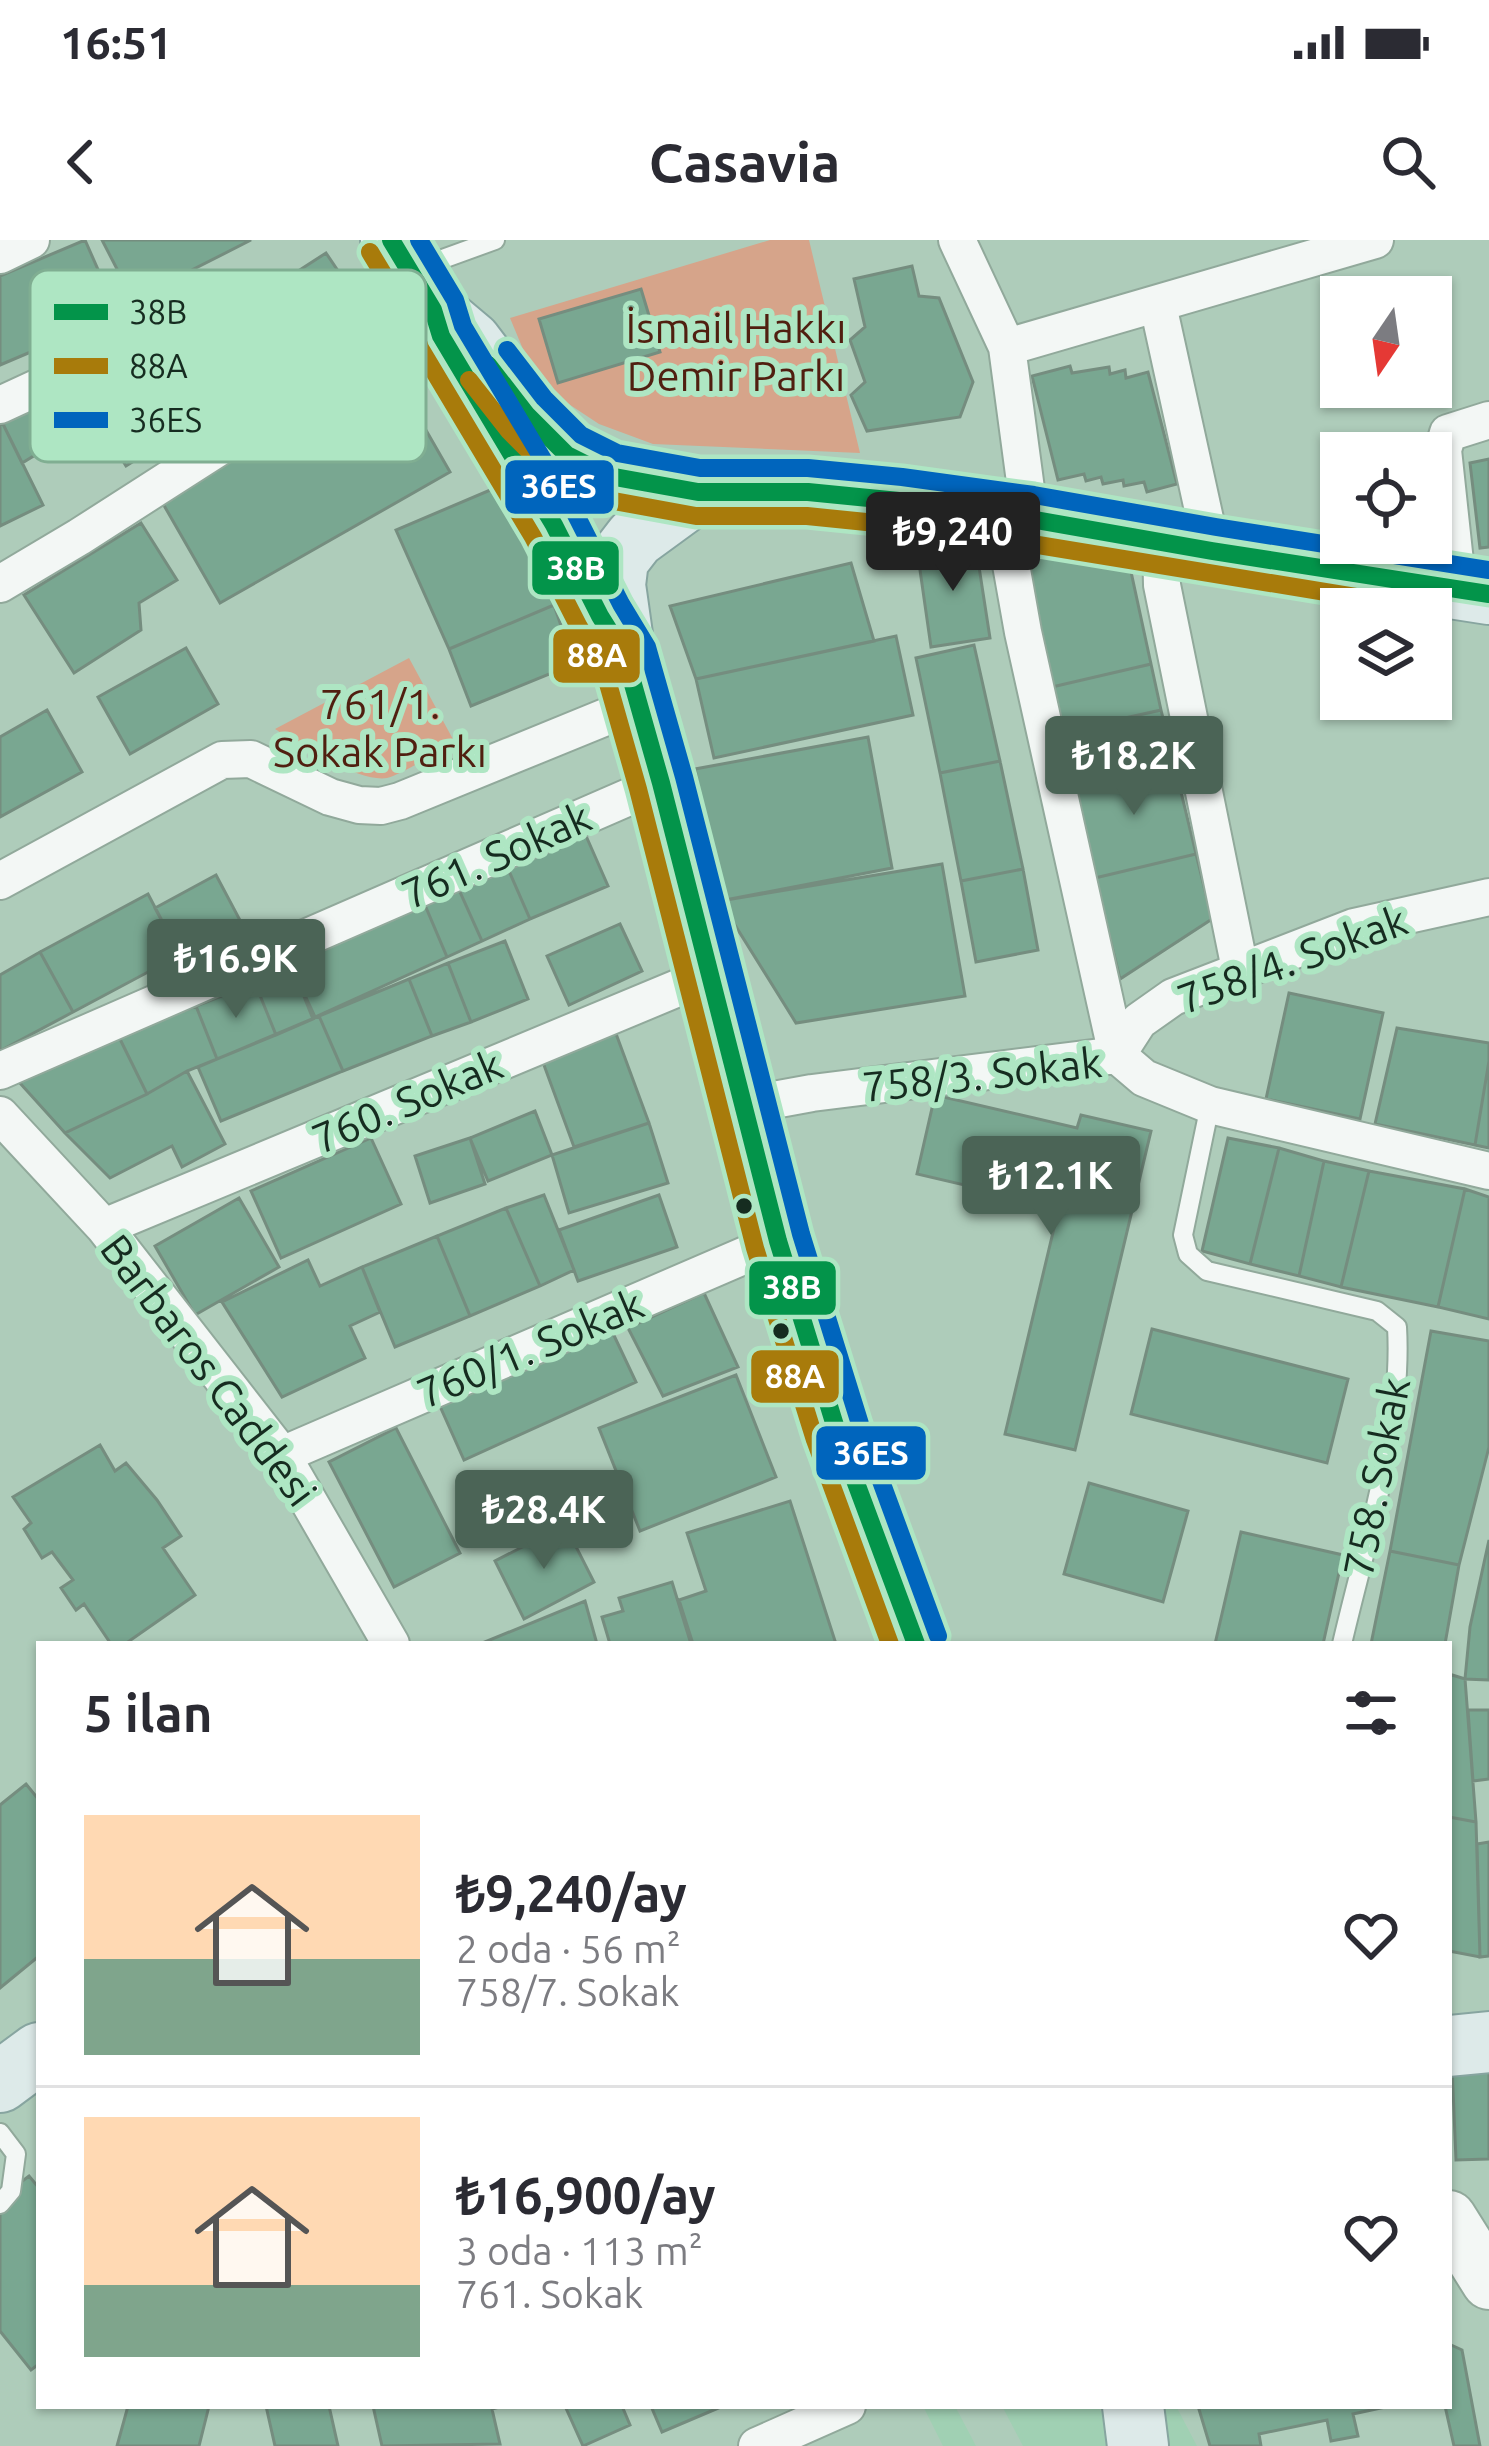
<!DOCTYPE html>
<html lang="tr">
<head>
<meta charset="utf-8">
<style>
  :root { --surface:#fff; --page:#f7f7f7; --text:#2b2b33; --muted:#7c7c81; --line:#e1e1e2; --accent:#4b6456 }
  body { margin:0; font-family:Ubuntu,sans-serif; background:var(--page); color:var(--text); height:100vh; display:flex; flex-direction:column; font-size:45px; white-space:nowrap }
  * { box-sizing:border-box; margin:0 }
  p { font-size:39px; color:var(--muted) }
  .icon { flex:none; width:66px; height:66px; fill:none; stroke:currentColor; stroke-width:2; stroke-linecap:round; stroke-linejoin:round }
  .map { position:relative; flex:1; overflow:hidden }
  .panel { position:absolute; left:36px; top:1401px; width:1416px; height:768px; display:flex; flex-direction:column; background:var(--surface); border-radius:0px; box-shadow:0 3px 9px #0004 }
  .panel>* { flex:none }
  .needle { width:78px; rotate:193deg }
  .tools { position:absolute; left:1320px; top:36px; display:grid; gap:24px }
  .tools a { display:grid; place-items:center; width:132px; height:132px; border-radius:0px; background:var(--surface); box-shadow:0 3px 9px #0004; font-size:60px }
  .price { position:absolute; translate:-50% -102px; padding:0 27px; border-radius:12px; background:var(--accent); color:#fff; font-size:39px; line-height:78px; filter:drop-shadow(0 3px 6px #0008) }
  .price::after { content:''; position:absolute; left:50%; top:72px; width:36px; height:27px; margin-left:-18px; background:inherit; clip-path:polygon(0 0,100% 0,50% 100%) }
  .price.on { background:#222; color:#fff }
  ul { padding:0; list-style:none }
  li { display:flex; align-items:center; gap:36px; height:300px; padding:0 48px }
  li+li { border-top:3px solid var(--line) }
  li span { display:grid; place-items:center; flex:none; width:336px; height:240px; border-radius:0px; color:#555 }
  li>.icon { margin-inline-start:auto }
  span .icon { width:144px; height:144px; fill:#fffc; stroke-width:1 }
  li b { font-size:51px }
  h2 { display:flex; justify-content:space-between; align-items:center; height:144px; padding:0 48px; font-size:51px }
  .status { display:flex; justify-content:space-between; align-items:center; height:84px; padding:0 60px; background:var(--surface); direction:ltr }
  .status svg { height:33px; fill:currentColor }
  header { display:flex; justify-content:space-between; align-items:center; height:156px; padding:0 48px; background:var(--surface); font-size:54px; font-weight:700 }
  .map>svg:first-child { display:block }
  .built { fill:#a0d0b3 }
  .green { fill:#d6a48a }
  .building { fill:#79a791; stroke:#758d7f; stroke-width:3 }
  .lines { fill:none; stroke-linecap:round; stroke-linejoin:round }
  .lane-casing { stroke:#91a99b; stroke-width:22 }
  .street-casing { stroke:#91a99b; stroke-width:40 }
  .secondary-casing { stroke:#91a99b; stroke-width:58 }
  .primary-casing { stroke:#87a5a0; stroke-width:64 }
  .lane { stroke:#f3f7f5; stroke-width:18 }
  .street { stroke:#f3f7f5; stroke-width:36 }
  .secondary { stroke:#f3f7f5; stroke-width:54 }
  .primary { stroke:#ddeae9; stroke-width:60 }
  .bus-1-casing { stroke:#aee6c3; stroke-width:27 }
  .bus-2-casing { stroke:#aee6c3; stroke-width:27 }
  .bus-3-casing { stroke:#aee6c3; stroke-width:27 }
  .bus-1 { stroke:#03944a; stroke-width:18 }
  .bus-2 { stroke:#a87b0b; stroke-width:18 }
  .bus-3 { stroke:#0065bd; stroke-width:18 }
  .bus-dot { fill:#162c20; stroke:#aee6c3; stroke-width:4.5 }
  .labels { text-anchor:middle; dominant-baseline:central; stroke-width:12; stroke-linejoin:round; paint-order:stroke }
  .park-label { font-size:42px; fill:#501f10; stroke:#aee6c3 }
  .street-label { font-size:42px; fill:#162c20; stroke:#aee6c3 }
  .key { fill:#aee6c3; stroke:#80ae92; stroke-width:3 }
  .key-label { font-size:33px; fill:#162c20 }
  .line-badge { stroke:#aee6c3; stroke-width:4.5 }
  .badge-label { font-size:33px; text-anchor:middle; font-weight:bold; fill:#fff }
</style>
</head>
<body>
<div class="status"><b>16:51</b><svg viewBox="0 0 49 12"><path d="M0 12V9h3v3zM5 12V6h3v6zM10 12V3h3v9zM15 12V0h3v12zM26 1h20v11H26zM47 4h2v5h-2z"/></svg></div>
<header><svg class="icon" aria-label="back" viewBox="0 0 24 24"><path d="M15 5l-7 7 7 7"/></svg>Casavia<svg class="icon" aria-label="search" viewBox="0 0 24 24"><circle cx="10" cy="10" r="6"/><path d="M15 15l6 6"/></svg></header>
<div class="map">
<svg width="1489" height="2206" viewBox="0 0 1489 2206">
  <rect width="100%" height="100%" fill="#aeccba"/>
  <!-- built -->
  <path class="built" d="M923 2166H955L976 2206H943Z
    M1002 2166H1098L1119 2205 1143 2166H1176L1197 2206H1023Z"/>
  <!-- green -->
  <path class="green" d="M770 0H809L860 213 653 204 599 184 552 153 525 114 510 78Z
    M409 418 455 503C441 510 400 535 387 538 360 543 298 504 275 489Z"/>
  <!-- building -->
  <path class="building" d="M85 0 118 75 0 125V36Z
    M102 0H251L190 31 212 74 177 92 154 49 133 60Z
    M326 13 355 56 216 146 188 102Z
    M912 26 919 56 939 58 973 142 960 177 867 191 851 155 865 142 850 100 865 87 854 39Z
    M641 49 660 112 558 143 539 79Z
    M388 124 450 232 220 363 158 255Z
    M1070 126 1072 133 1109 127 1110 134 1125 130 1126 138 1148 132 1177 244 1147 252 1144 242 1124 246 1123 240 1103 244 1101 237 1086 241 1084 234 1058 240 1032 136Z
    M144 127 184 190 126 226 87 163Z
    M75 144 96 178 22 223 3 184Z
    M3 184 43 265 0 286V185Z
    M1489 219V307L1480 308 1470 223Z
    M495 248 554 365 449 409 396 290Z
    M141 283 177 340 139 363 141 390 74 433 24 355Z
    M975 301 990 398 931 407 917 309Z
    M1050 314 1051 318 1071 314 1072 320 1092 316 1094 321 1111 317 1128 318 1151 424 1052 447 1026 320Z
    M851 323 874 401 696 439 670 366Z
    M554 365 574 424 471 466 449 409Z
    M896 396 913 475 714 518 696 439Z
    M974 405 1000 521 940 533 916 418Z
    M186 408 218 464 130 514 98 457Z
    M1151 424 1161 470 1062 492 1052 447Z
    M47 470 82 532 0 577V497Z
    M1161 470 1173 519 1073 542 1062 492Z
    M868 497 892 628 720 661 695 529Z
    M1173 519 1196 614 1095 638 1073 542Z
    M1000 521 1023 629 961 641 940 533Z
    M583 589 608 646 530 679 505 622Z
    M1196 614 1212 679 1120 739 1095 638Z
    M505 622 530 679 482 701 456 643Z
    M942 624 965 756 796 783 720 661Z
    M1023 629 1038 710 976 722 961 641Z
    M216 635 242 684 180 715 155 668Z
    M456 643 482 701 447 717 422 658Z
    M148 654 180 715 73 772 40 712Z
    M422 658 447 717 315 777 287 717Z
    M620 684 642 731 569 765 547 716Z
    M505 701 528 759 471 782 448 723Z
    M40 712 73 772 0 811V735Z
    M448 723 471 782 432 796 409 739Z
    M293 729 313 779 276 795 255 743Z
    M409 739 432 796 343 831 319 776Z
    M255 743 276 795 217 819 196 766Z
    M1289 753 1383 773 1360 879 1266 859Z
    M196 766 217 819 187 831 147 854 118 795Z
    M319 776 343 831 221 881 198 827Z
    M1397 788 1489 803V821L1475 905 1375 884Z
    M615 791 649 883 574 907 541 817Z
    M118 795 147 854 65 893 19 842Z
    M1489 821V908L1475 905Z
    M187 831 225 904 182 927 172 906 110 938 65 893 147 854Z
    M935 855 1077 888 1081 875 1151 891 1075 1210 1005 1194 1059 967 917 934Z
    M535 871 552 915 488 941 470 898Z
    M649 883 668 943 569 973 552 915Z
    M371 898 401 964 281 1018 251 951Z
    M470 898 485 944 430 963 415 916Z
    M1228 898 1279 908 1250 1024 1202 1011Z
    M1279 908 1324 921 1299 1036 1250 1024Z
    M1324 921 1369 931 1341 1047 1299 1036Z
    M1369 931 1465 949 1438 1067 1341 1047Z
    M1465 949 1489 957V1079L1438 1067Z
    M544 955 574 1030 540 1046 506 968Z
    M659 955 677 1007 578 1041 559 990Z
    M239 958 279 1027 195 1075 155 1006Z
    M506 968 540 1046 470 1076 437 996Z
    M437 996 470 1076 395 1107 362 1027Z
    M308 1020 320 1046 362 1027 380 1072 350 1086 365 1118 282 1157 222 1062Z
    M704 1053 738 1127 663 1156 628 1088Z
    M610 1087 636 1142 464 1220 439 1164Z
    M1152 1089 1348 1139 1327 1223 1131 1174Z
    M1431 1091 1489 1101V1207L1459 1325 1390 1311Z
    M736 1135 776 1237 640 1291 599 1188Z
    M396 1188 460 1313 394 1347 329 1222Z
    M100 1205 115 1231 126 1223 157 1260 181 1296 163 1308 195 1355 125 1404H111L84 1364 76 1370 61 1348 73 1340 52 1312 42 1318 24 1289 31 1283 13 1257Z
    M1089 1243 1188 1271 1163 1362 1064 1334Z
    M790 1261 836 1404H693L679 1360 706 1351 687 1293Z
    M565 1285 594 1342 524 1379 495 1321Z
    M1241 1292 1343 1315 1323 1404H1215Z
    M1489 1300V1440L1465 1439 1470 1387Z
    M1390 1311 1459 1325 1445 1404H1371Z
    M672 1342 691 1404H610L602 1377 623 1371 619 1358Z
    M585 1361 597 1404H480Z
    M1449 1434 1465 1439 1476 1582 1449 1577Z
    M1468 1470H1489V1539L1473 1541Z
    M26 1544 39 1560V1716L0 1748V1565Z
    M1449 1577 1476 1582 1480 1717 1449 1711Z
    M1489 1602V1716L1480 1717 1477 1604Z
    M1489 1824V1919L1456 1920 1452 1826Z
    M29 1936 39 1948V2124L31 2130 0 2091V1958Z
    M1449 2104 1462 2110 1480 2206H1454L1445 2166H1449Z
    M128 2166H209L199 2206H117Z
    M266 2166H329L338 2206H275Z
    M373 2166H503L492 2169 500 2204 382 2206Z
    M565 2166H622L630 2185 583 2206Z
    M651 2166H723L662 2192Z
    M1198 2166H1390L1353 2174 1358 2196 1331 2201 1327 2180 1259 2194 1261 2206H1210Z"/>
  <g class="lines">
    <!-- lane casing -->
    <g class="lane-casing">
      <path id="lane" d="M415 29 495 0
        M1210 865 1183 995 1188 1014 1207 1031 1377 1071 1397 1087C1403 1189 1365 1305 1342 1404
        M0 1893 16 1914 11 1951 0 1964"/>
    </g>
    <!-- street casing -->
    <g class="street-casing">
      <path id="street" d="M957 0 1007 107 1030 279
        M0 15 31 0
        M1158 65 1212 311
        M1007 107 1375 0
        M0 165 145 98H169L234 197
        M1002 274 1023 392 1117 815
        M1161 302 1162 345 1240 729
        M0 344 79 297 433 70
        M1458 350 1443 210 1448 193 1489 180
        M0 641 222 520 251 519 330 557 359 565 381 566 400 561 640 463
        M1117 815 1139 781 1173 757 1354 687 1489 657
        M0 831 661 543
        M746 865 812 853 1117 815 1144 838 1210 865 1489 931
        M0 875 104 987 282 1215 391 1404
        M104 987 709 735
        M282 1215 778 1001
        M757 2206 847 2166"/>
    </g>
    <!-- secondary casing -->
    <g class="secondary-casing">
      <path id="secondary" d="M1449 1978 1489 2042"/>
    </g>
    <!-- primary casing -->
    <g class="primary-casing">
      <path id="primary" d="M391 0 433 70 441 96 554 285 613 396
        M433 70 471 102 526 174 567 215 609 236 698 252H808L899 261 1030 279 1212 311 1489 354
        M698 252 635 298 618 320 615 345 625 416 661 543 778 1001 837 1192 916 1404
        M1449 1806 1489 1802
        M0 1842 39 1813
        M1133 2166 1138 2206"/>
    </g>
    <!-- lane -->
    <use href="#lane" class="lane"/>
    <!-- street -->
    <use href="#street" class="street"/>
    <!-- secondary -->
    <use href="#secondary" class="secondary"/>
    <!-- primary -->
    <use href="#primary" class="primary"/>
    <!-- bus-1 casing -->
    <g class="bus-1-casing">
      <path id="bus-1" d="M391 0 433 70 441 96 554 285 600 376 625 416 661 543 778 1001 837 1192 916 1404
        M488 125 526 174 567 215 609 236 698 252H808L899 261 1030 279 1212 311 1489 354"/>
    </g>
    <!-- bus-2 casing -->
    <g class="bus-2-casing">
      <path id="bus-2" d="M370 12 411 80 420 108 533 297 579 387 603 426 638 549 755 1008 815 1200 890 1404
        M469 140 509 191 552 234 603 259 696 276H807L896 285 1026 303 1429 369"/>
    </g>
    <!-- bus-3 casing -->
    <g class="bus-3-casing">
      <path id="bus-3" d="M419 0 455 60 463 86 575 273 621 364 647 407 684 537 801 994 860 1184 938 1396
        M507 110 544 158 581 195 617 213 700 228H808L902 237 1034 255 1216 287 1489 330"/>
    </g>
    <!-- bus-1 -->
    <use href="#bus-1" class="bus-1"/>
    <!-- bus-2 -->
    <use href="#bus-2" class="bus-2"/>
    <!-- bus-3 -->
    <use href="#bus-3" class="bus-3"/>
  </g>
  <!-- markers -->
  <g class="bus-dot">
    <circle cx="744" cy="966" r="10"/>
    <circle cx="781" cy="1091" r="10"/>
  </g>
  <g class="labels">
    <!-- park labels -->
    <g class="park-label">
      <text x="736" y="87">İsmail Hakkı<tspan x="736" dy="48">Demir Parkı</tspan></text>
      <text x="380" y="463">761/1.<tspan x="380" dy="48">Sokak Parkı</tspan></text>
    </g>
    <!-- street labels -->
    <g class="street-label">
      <text transform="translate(496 615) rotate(-24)">761. Sokak</text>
      <text transform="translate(1292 719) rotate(-20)">758/4. Sokak</text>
      <text transform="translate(982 834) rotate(-6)">758/3. Sokak</text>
      <text transform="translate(407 861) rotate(-23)">760. Sokak</text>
      <text transform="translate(530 1108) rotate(-23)">760/1. Sokak</text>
      <text transform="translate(209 1130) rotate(53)">Barbaros Caddesi</text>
      <text transform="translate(1376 1237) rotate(-79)">758. Sokak</text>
    </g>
  </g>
  <!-- legend -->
  <rect x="30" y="30" width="396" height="192" rx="18" class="key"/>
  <rect x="54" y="64" width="54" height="16" fill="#03944a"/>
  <rect x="54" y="118" width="54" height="16" fill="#a87b0b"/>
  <rect x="54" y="172" width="54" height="16" fill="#0065bd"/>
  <g class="key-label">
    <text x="129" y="84">38B</text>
    <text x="129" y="138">88A</text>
    <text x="129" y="192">36ES</text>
  </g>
  <g class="line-badge">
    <rect x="503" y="218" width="113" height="58" rx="12" fill="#0065bd"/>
    <rect x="530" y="299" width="91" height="58" rx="12" fill="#03944a"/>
    <rect x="551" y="387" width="91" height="58" rx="12" fill="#a87b0b"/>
    <rect x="747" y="1019" width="91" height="58" rx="12" fill="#03944a"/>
    <rect x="749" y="1108" width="92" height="57" rx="12" fill="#a87b0b"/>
    <rect x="814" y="1184" width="114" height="58" rx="12" fill="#0065bd"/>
  </g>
  <g class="badge-label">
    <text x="559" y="258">36ES</text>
    <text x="576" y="340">38B</text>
    <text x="597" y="427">88A</text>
    <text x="792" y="1059">38B</text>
    <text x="795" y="1148">88A</text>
    <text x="871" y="1225">36ES</text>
  </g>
</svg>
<div class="tools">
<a><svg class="needle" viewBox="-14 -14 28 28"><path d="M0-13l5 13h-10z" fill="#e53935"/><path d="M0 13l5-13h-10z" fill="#7c7c81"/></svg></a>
<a><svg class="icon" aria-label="locate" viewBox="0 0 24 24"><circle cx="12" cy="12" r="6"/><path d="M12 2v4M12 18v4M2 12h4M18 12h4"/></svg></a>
<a><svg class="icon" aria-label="layers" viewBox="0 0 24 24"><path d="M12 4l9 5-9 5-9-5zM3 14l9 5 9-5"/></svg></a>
</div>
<b class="price on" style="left:953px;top:354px">₺9,240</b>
<b class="price" style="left:1134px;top:578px">₺18.2K</b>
<b class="price" style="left:236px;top:781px">₺16.9K</b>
<b class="price" style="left:1051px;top:998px">₺12.1K</b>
<b class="price" style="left:544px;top:1332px">₺28.4K</b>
<section class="panel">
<h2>5 ilan<svg class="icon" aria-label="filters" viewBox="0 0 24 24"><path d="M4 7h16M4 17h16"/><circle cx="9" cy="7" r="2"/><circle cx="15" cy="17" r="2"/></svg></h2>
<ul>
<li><span style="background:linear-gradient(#ffd9b3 60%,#7fa58c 0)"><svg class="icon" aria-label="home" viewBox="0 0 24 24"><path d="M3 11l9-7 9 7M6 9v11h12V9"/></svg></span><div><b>₺9,240/ay</b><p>2 oda · 56 m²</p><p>758/7. Sokak</p></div><svg class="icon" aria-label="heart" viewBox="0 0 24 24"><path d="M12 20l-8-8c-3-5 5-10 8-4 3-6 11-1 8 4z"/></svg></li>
<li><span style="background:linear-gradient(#ffd9b3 70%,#7fa58c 0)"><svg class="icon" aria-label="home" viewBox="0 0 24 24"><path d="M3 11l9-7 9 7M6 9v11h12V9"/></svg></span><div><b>₺16,900/ay</b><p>3 oda · 113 m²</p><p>761. Sokak</p></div><svg class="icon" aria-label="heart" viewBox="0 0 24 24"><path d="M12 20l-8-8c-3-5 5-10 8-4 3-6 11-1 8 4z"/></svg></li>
</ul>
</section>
</div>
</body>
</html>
